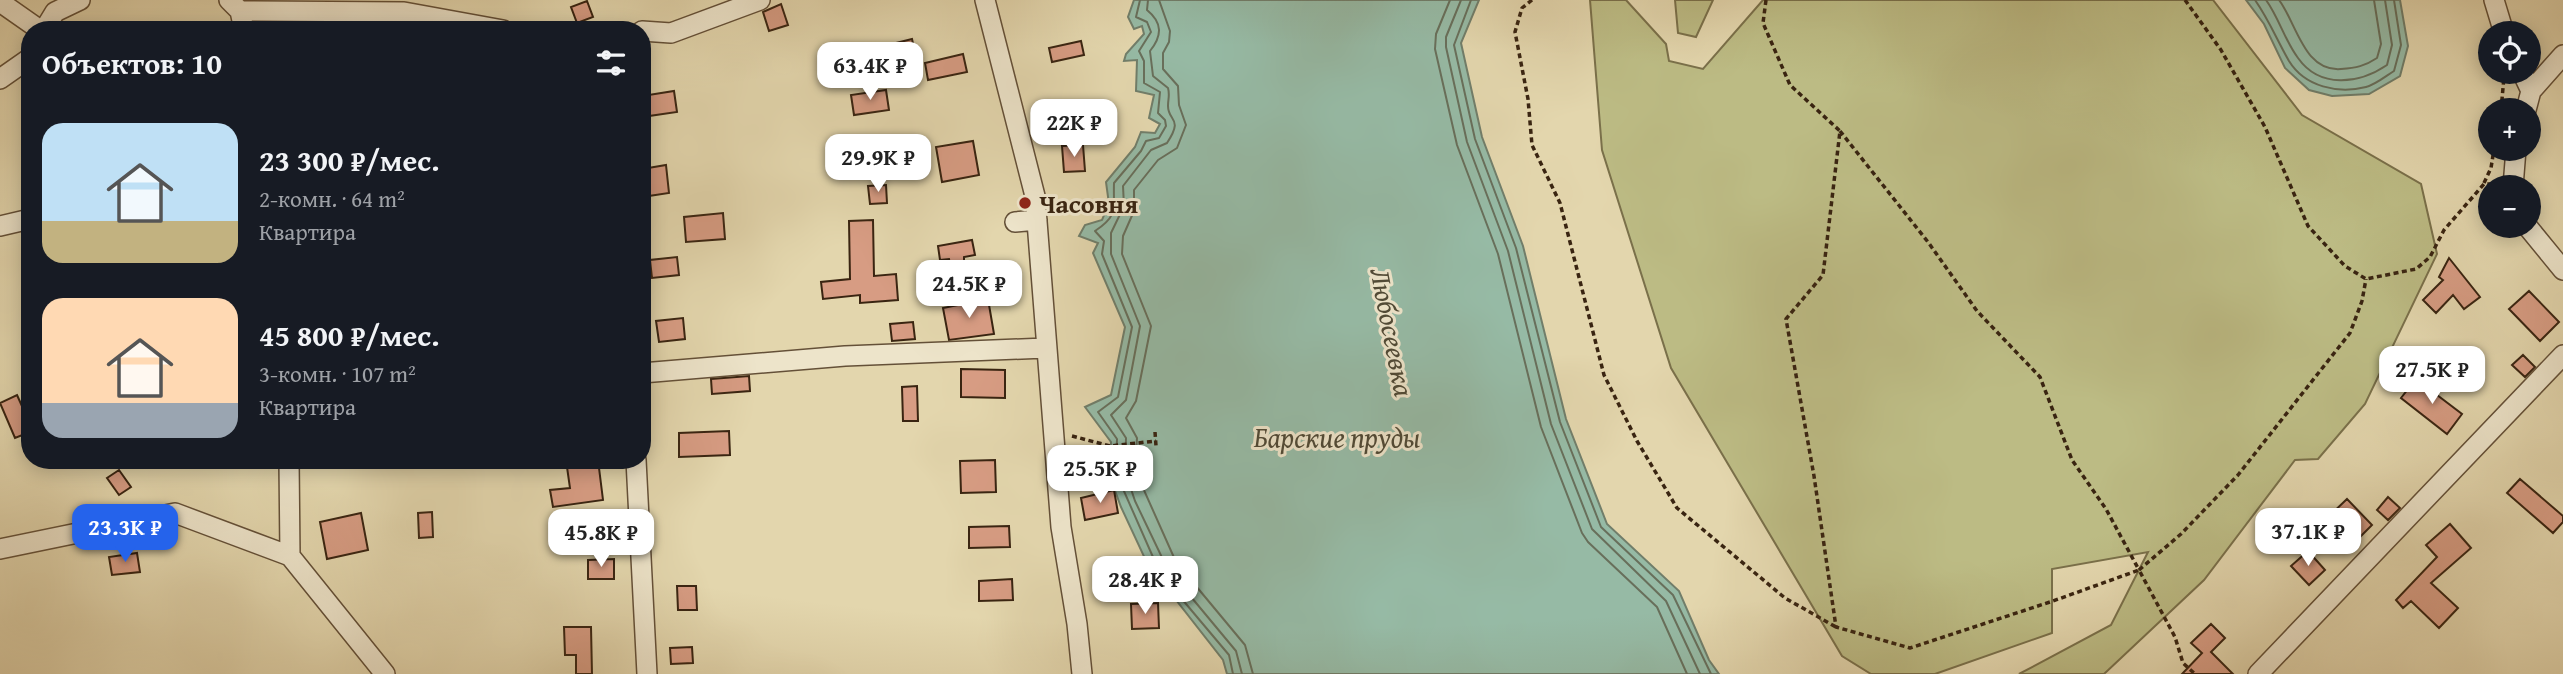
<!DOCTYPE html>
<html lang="ru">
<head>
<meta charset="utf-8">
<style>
  :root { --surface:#171b24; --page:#20242c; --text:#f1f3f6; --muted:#9ea1a6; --accent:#2563eb }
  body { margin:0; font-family:"Gentium Book Plus",serif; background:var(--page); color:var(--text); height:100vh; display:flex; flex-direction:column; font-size:26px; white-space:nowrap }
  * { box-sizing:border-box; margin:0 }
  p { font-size:23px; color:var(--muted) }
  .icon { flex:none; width:38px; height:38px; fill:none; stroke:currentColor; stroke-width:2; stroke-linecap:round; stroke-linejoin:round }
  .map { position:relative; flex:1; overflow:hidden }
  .drawer { position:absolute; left:21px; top:21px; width:630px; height:448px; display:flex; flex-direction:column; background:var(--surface); border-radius:28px; box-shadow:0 4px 18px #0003 }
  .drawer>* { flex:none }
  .buttons { position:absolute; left:2478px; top:21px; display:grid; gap:14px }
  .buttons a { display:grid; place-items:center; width:63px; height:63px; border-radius:50%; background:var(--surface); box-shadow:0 4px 18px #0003; font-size:35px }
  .price { position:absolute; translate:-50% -60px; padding:0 16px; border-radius:14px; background:#fff; color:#222; font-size:23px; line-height:46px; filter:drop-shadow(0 2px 4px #0008) }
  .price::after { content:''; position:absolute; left:50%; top:42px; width:21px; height:16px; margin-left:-10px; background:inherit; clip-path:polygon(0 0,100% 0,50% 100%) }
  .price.current { background:var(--accent); color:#fff }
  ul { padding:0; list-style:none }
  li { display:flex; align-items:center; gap:21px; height:175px; padding:0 21px }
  li span { display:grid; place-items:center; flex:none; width:196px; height:140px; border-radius:21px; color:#555 }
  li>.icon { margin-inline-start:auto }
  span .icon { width:84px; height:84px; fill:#fffc; stroke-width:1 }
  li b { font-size:30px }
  h2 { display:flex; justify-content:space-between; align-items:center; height:84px; padding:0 21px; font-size:30px }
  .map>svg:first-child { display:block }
  .green { fill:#bcbb84; stroke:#7a704a; stroke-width:2 }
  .water { fill:#96baa5; stroke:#717e6a; stroke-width:2 }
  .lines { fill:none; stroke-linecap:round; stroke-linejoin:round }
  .shore { stroke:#686f5b; stroke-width:2 }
  .building { fill:#d79c83; stroke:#392411; stroke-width:2 }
  .minor-casing { stroke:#645038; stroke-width:22 }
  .path { stroke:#392411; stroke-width:3.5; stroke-dasharray:5 3.5; stroke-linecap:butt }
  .minor { stroke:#ede4ca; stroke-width:19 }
  .poi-dot { fill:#8f2418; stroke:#ede4ca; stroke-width:2.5 }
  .labels { text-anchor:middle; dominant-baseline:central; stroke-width:6; stroke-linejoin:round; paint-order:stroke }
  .poi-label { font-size:26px; font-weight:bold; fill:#392411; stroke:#ede4ca; text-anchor:start }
  .water-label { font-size:28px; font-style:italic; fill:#504a36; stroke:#ede4ca }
</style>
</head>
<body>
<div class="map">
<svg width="2563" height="674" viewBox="0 0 2563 674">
  <rect width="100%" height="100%" fill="#e3d6ad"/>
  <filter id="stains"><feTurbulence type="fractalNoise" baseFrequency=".00286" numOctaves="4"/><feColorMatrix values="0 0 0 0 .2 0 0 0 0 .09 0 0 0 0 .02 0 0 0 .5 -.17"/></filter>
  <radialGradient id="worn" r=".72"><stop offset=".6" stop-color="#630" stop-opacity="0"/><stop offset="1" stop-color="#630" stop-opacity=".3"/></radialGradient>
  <!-- green -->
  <path class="green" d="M1590 0H1626L1666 44 1669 61 1703 69 1763 0H2213L2302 115 2421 184 2437 254 2365 404 2318 459 2295 460 2204 580 2104 674H2019L2111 625 2148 552 2052 569V633L1935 674H1871L1842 656 1671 368 1602 150Z
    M1675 0H1713L1696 37 1678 33Z"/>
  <!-- water -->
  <path class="water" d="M1134 0H1479L1461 43 1482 137 1523 246 1566 419 1607 524 1679 591 1709 660 1719 674H1227L1223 660 1176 600 1154 578 1121 507 1109 474 1111 442 1085 407 1111 395 1125 327 1093 253 1098 243 1079 236 1085 225 1102 220 1109 204 1106 182 1135 147 1141 132 1155 133 1160 124 1149 118 1154 95 1136 91 1137 60 1124 61 1126 54 1144 34 1142 26 1134 29 1128 17Z
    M2246 0H2400L2408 46 2400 76 2369 94 2332 96 2309 90 2285 68 2264 24Z"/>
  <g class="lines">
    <!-- shore -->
    <path class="shore" d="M1140 0 1136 17 1147 22 1151 32 1139 51 1144 61V83L1160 92 1158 113 1165 120 1166 126 1159 138 1146 141 1141 151 1114 183C1113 209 1119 215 1095 231L1104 241 1102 254 1132 327 1118 397 1098 412 1117 439 1116 473 1160 573 1229 655 1233 674
      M1148 0 1147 10C1163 23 1162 36 1150 51L1153 76 1168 88C1170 95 1168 99 1168 106 1168 122 1184 117 1167 143L1151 150 1123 186 1124 206 1111 233V254L1140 326 1126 400 1111 415 1126 438 1125 471 1135 501 1167 568 1236 651 1242 674
      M1159 0 1170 31 1169 42 1163 53V69L1178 86 1179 105 1186 125 1177 148 1158 160 1134 190V211L1123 236 1122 254 1151 326 1136 401 1126 418 1137 438 1135 470 1176 562 1245 645 1253 674
      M1450 0 1436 34 1435 49 1457 145 1498 254 1541 427 1582 533 1588 542 1657 607 1687 674
      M1461 0 1446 37V47L1467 142 1508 251 1551 424 1592 529 1666 601 1700 674
      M1471 0 1454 45 1475 139 1516 248 1560 422 1601 527 1673 595 1711 674
      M2255 0C2269 20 2277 40 2289 61 2305 87 2338 94 2366 87 2375 85 2386 76 2394 71L2401 45 2394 0
      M2266 0C2279 18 2285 41 2298 58 2320 89 2359 84 2387 65L2392 45 2385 0
      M2279 0C2297 24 2304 72 2341 69 2356 68 2365 66 2377 58L2381 44 2374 0"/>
  </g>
  <!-- building -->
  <path class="building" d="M587 1 593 17 577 23 571 7Z
    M781 4 788 25 769 31 763 12Z
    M912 39 918 66 882 74 876 48Z
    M1081 41 1084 55 1052 62 1049 48Z
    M963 54 967 72 928 80 925 63Z
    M886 90 889 110 854 115 851 95Z
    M674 91 677 112 642 117V96Z
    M973 141 979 175 942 182 936 147Z
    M1083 145 1085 171 1064 172 1062 146Z
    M666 165 669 193 642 197V169Z
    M886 185 887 203 870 204 868 186Z
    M723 213 725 239 686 242 684 217Z
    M873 220 874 276 896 274 898 300 860 303V295L823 299 821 282 850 279 849 221Z
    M972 240 975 255 964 257V261L950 264 949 259 940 260 938 246Z
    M677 257 679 275 652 278 650 260Z
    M2449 258 2480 297 2464 309 2453 295 2436 313 2423 300 2443 280 2439 277Z
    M2529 291 2559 322 2540 341 2509 309Z
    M988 299 994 334 949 340 943 308Z
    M683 318 685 339 659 342 656 321Z
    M913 322 915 339 892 341 890 324Z
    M2523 355 2535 367 2525 377 2512 365Z
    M961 369 1005 370V398L961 397Z
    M749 376 750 391 712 394 711 379Z
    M2416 379 2462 414 2447 434 2401 398Z
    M917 386 918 421H903L902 387Z
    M17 395 30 424V432L15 438 0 403Z
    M729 431 730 455 679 457V433Z
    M566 460H598L603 500 553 507 550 490 570 488Z
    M995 460 996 492 961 493 960 461Z
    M119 470 131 487 119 495 107 478Z
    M2520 479 2563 516V522L2553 533 2507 493Z
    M1114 490 1118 513 1085 520 1081 498Z
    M2388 497 2400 508 2388 520 2377 510Z
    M2347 499 2372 525 2350 547 2324 521Z
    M432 512 433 537 419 538 418 513Z
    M361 513 368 550 327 559 320 522Z
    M2450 524 2471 548 2431 583 2458 608 2439 628 2411 601 2403 608 2396 600 2437 557 2426 545Z
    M1009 526 1010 547 969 548V527Z
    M2308 551 2325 570 2309 585 2291 566Z
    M137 553 140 572 112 575 109 557Z
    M614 559V579H588V560Z
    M1012 579 1013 600 979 601V581Z
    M677 586H696L697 610H678Z
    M1158 603 1159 628 1132 629 1131 604Z
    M2211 624 2225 638 2211 652 2233 674H2182L2202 653 2191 643Z
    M564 627H591L592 674H576V655H565Z
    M692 647 693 663 671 664 670 648Z"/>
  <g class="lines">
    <!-- minor casing -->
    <g class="minor-casing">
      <path id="minor" d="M229 0 240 11 244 30
        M985 0 1035 196 1061 527 1077 624 1082 674
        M2494 0 2504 33
        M0 2 40 30
        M240 11 404 12 503 30
        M44 30 55 12 80 0
        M642 31 671 33 760 0
        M2522 72 2531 91
        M0 79 30 58
        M2526 110 2531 91 2563 55
        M2513 187 2516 149
        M1015 222 1037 220
        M0 226 30 219
        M2527 226 2563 270
        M642 373 845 356 1045 348
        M289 460 290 556 385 674
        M636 460 647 674
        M0 549 175 513 290 556
        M2258 674 2563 355"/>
    </g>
    <!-- path -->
    <path class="path" d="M1532 0 1522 8 1515 32 1528 99 1532 145 1560 203 1604 375 1637 441 1677 508 1785 598 1836 627
      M1766 0 1763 23 1790 85 1840 131 1823 275 1786 319 1814 476 1836 627 1910 648 2053 601 2139 570 2175 637 2183 663 2195 674
      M2185 0 2221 50 2265 127 2308 226 2345 266 2366 279 2416 269 2430 257 2444 230 2484 184H2496
      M2501 110 2504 77
      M1840 131 1928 242 1977 311 2040 377 2072 460 2106 509 2139 570 2181 534 2238 475 2350 333 2362 301 2366 279
      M2484 183 2491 168 2494 149
      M1155 432 1156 446
      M1072 436 1110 446 1156 441"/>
    <!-- minor -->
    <use href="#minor" class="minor"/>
  </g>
  <!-- markers -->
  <circle class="poi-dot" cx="1025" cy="203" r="7"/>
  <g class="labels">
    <!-- poi labels -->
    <g class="poi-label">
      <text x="1039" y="203">Часовня</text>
    </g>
    <!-- water labels -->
    <g class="water-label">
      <text transform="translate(1393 332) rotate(79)">Любосеевка</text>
      <text x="1337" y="436">Барские пруды</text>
    </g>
  </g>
  <rect width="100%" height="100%" filter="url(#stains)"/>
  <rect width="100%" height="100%" fill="url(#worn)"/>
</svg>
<div class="buttons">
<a><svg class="icon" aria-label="locate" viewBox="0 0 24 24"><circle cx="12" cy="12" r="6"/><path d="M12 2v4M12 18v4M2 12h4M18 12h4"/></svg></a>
<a>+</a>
<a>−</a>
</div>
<b class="price" style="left:870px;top:102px">63.4K ₽</b>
<b class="price" style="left:1074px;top:159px">22K ₽</b>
<b class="price" style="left:878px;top:194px">29.9K ₽</b>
<b class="price" style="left:969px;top:320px">24.5K ₽</b>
<b class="price" style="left:2432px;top:406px">27.5K ₽</b>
<b class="price" style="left:1100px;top:505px">25.5K ₽</b>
<b class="price current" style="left:125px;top:564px">23.3K ₽</b>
<b class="price" style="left:2308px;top:568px">37.1K ₽</b>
<b class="price" style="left:601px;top:569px">45.8K ₽</b>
<b class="price" style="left:1145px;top:616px">28.4K ₽</b>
<section class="drawer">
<h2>Объектов: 10<svg class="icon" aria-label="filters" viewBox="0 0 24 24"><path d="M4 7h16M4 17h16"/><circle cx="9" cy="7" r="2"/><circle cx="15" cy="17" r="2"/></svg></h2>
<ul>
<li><span style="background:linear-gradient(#bfe0f5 70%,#c2b280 0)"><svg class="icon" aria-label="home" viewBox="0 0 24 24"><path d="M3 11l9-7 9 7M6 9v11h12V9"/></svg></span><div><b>23 300 ₽/мес.</b><p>2-комн. · 64 m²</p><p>Квартира</p></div></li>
<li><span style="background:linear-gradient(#ffd9b3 75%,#9aa5b1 0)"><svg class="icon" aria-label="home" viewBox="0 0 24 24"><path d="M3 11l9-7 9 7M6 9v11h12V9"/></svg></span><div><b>45 800 ₽/мес.</b><p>3-комн. · 107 m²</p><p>Квартира</p></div></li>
</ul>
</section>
</div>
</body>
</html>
